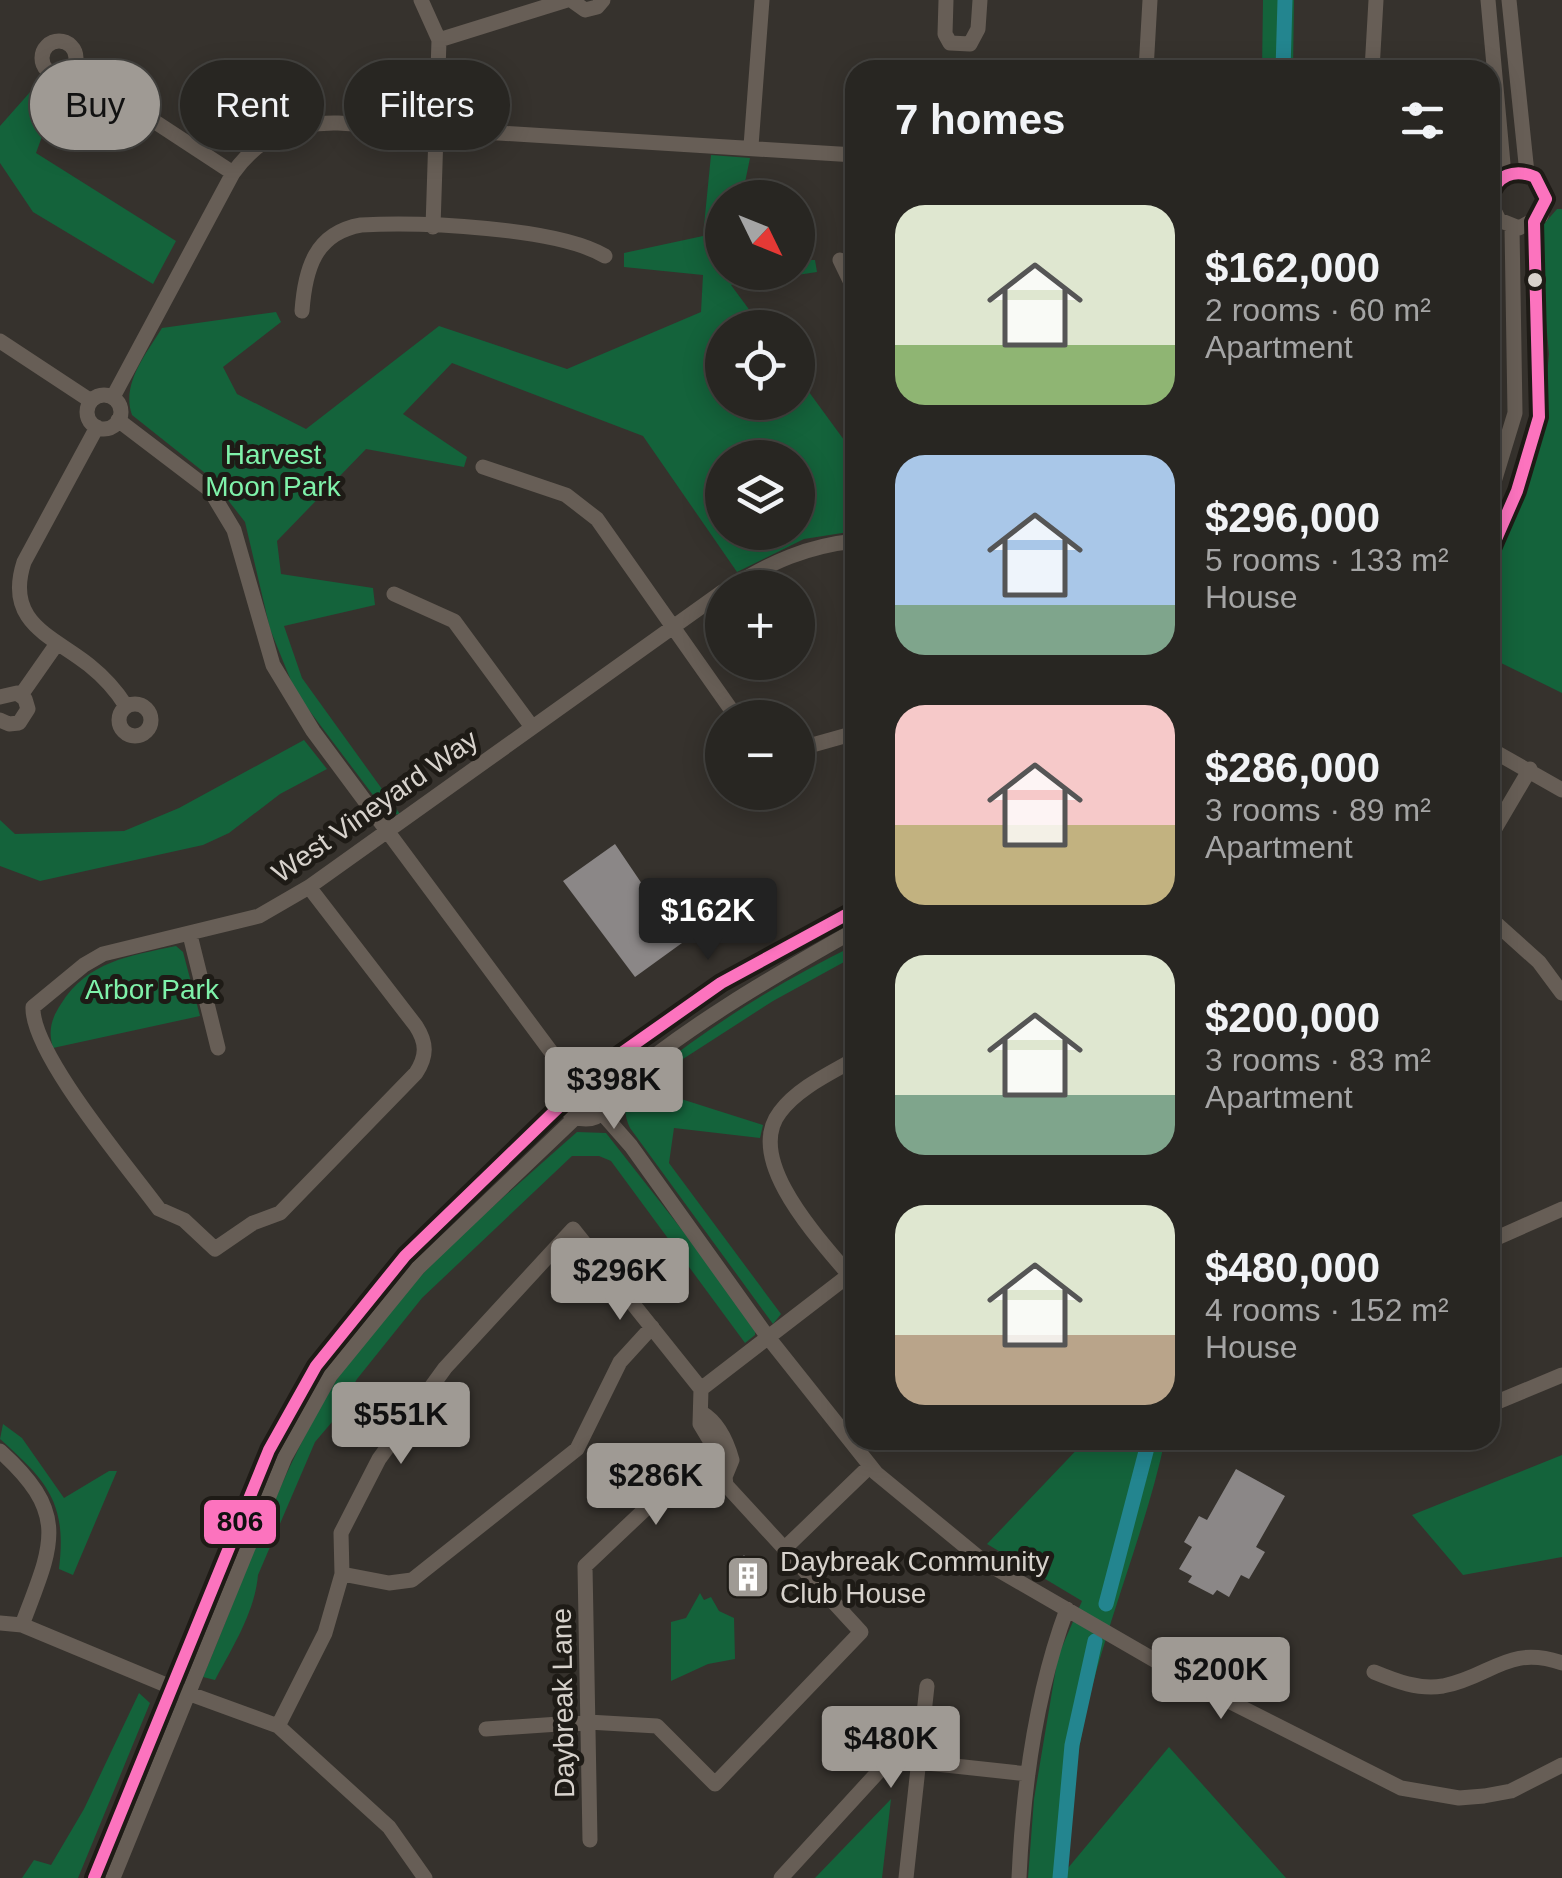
<!DOCTYPE html>
<html lang="en">
<head>
<meta charset="utf-8">
<style>
  :root { --surface:#282622; --page:#34322f; --text:#f1f3f6; --muted:#a5a5a5; --line:#444340; --accent:#9f9a94 }
  body { margin:0; font-family:Arial,sans-serif; background:var(--page); color:var(--text); height:100vh; display:flex; flex-direction:column; font-size:38px; white-space:nowrap }
  * { box-sizing:border-box; margin:0 }
  p { font-size:32px; color:var(--muted) }
  .icon { flex:none; width:55px; height:55px; fill:none; stroke:currentColor; stroke-width:2; stroke-linecap:round; stroke-linejoin:round }
  .map { position:relative; flex:1; overflow:hidden }
  .sheet { position:absolute; left:845px; top:60px; width:655px; height:1390px; display:flex; flex-direction:column; background:var(--surface); border-radius:30px; box-shadow:0 5px 25px #0003,0 0 0 2px var(--line) }
  .sheet>* { flex:none }
  .banner { position:absolute; left:30px; top:60px; width:665px; height:90px; display:flex; gap:20px }
  .needle { width:65px; rotate:133deg }
  .buttons { position:absolute; left:705px; top:180px; display:grid; gap:20px }
  .buttons a { display:grid; place-items:center; width:110px; height:110px; border-radius:50%; background:var(--surface); box-shadow:0 5px 25px #0003,0 0 0 2px var(--line); font-size:50px }
  .price { position:absolute; translate:-50% -85px; padding:0 22px; border-radius:10px; background:var(--accent); color:#111; font-size:32px; line-height:65px; filter:drop-shadow(0 2px 5px #0008) }
  .price::after { content:''; position:absolute; left:50%; top:60px; width:30px; height:22px; margin-left:-15px; background:inherit; clip-path:polygon(0 0,100% 0,50% 100%) }
  .price.active { background:#222; color:#fff }
  ul { padding:0; list-style:none }
  li { display:flex; align-items:center; gap:30px; height:250px; padding:0 50px }
  li span { display:grid; place-items:center; flex:none; width:280px; height:200px; border-radius:30px; color:#555 }
  li>.icon { margin-inline-start:auto }
  span .icon { width:120px; height:120px; fill:#fffc; stroke-width:1 }
  li b { font-size:42px }
  h2 { display:flex; justify-content:space-between; align-items:center; height:120px; padding:0 50px; font-size:42px }
  .pill { padding:0 35px; border-radius:45px; background:var(--surface); box-shadow:0 5px 25px #0003,0 0 0 2px var(--line); font-size:35px; line-height:90px }
  .pill.active { background:var(--accent); color:#111 }
  .map>svg:first-child { display:block }
  .green { fill:#14633b; fill-rule:evenodd }
  .lines { fill:none; stroke-linecap:round; stroke-linejoin:round }
  .canal { stroke:#23858f; stroke-width:15 }
  .building { fill:#8b8787 }
  .minor { stroke:#675e56; stroke-width:15 }
  .bus-1-casing { stroke:#1e1b16; stroke-width:20 }
  .bus-1 { stroke:#fc73be; stroke-width:12 }
  .bus-dot { fill:#d7d2cc; stroke:#1e1b16; stroke-width:4 }
  .labels { text-anchor:middle; dominant-baseline:central; stroke-width:10; stroke-linejoin:round; paint-order:stroke }
  .park-label { font-size:28px; fill:#7ff2aa; stroke:#1e1b16 }
  .street-label { font-size:28px; fill:#d7d2cc; stroke:#1e1b16 }
  .poi-label { font-size:28px; fill:#d7d2cc; stroke:#1e1b16; text-anchor:start }
  .line-badge { stroke:#1e1b16; stroke-width:4 }
  .pale-badge-label { font-size:28px; text-anchor:middle; font-weight:bold; fill:#111 }
</style>
</head>
<body>
<div class="map">
<svg width="1562" height="1878" viewBox="0 0 1562 1878">
  <rect width="100%" height="100%" fill="#36322d"/>
  <!-- green -->
  <path class="green" d="M1263 0H1294L1293 70H1262Z
    M39 82 59 90 36 153 176 241 153 284 33 212 0 163V126Z
    M711 155 750 158 742 197 722 198V272H798V260H815L817 272 731 285 762 327 722 328V402H798V377L855 455V531L804 539 737 572 643 436 452 363 403 414 467 457 464 467 366 449 277 541 281 574 373 588 375 605 284 626 302 678 400 814 388 815 296 693 270 629 245 522 210 477 132 415C121 384 146 354 162 328L276 312 281 322 223 367 237 394 306 429 439 326 567 369 701 312 703 275 624 267V253L703 236ZM722 458H798V532H722Z
    M1557 209H1562V693L1497 661 1490 672V565L1529 484 1543 421 1549 354 1540 255 1544 224Z
    M304 740 327 769 280 794 229 833 203 845 40 881 0 866V820L15 834 124 831 179 808Z
    M855 945V956L773 1001 683 1059 678 1098 763 1125 760 1138 674 1128 669 1163 781 1314 773 1324 630 1128C623 1114 623 1097 634 1084 639 1078 648 1075 651 1073 713 1024 781 981 855 945Z
    M176 946 183 952 200 1016 53 1048C48 1031 51 1019 61 1004 88 961 129 956 176 946Z
    M577 1132 606 1133 756 1324 755 1335 745 1343 611 1161 599 1156H572L422 1298 357 1379 332 1422 315 1442 258 1575C255 1612 232 1648 215 1680L203 1677C244 1580 278 1475 334 1384 395 1287 492 1208 577 1132Z
    M3 1424 22 1438 64 1498 109 1471H117L73 1575 59 1569C67 1503 48 1482 0 1439Z
    M1086 1440H1165C1149 1514 1122 1583 1101 1655 1080 1724 1070 1795 1068 1868L1169 1747 1286 1878H1028L1034 1799 1058 1656 1082 1601 987 1544Z
    M1562 1455V1557L1463 1575 1412 1515Z
    M700 1593 704 1600 711 1597 719 1611 734 1618 735 1659 708 1664 671 1681V1622L686 1618Z
    M139 1693 150 1703 78 1878H22L34 1860 51 1865 84 1809Z
    M891 1799 882 1878H815Z"/>
  <g class="lines">
    <!-- canal -->
    <path class="canal" d="M1283 70 1285 0
      M1106 1604 1149 1440
      M1060 1878 1072 1745 1095 1641"/>
  </g>
  <!-- building -->
  <path class="building" d="M615 844 682 943 635 977 563 881Z
    M1236 1469 1285 1496 1256 1547 1265 1552 1249 1579 1241 1575 1229 1597 1217 1590 1213 1595 1188 1582 1192 1576 1179 1569 1192 1547 1184 1542 1199 1516 1207 1520Z
    M744 1555 768 1583 752 1598 727 1571Z"/>
  <g class="lines">
    <!-- minor -->
    <path class="minor" d="M421 0 439 40 433 227
      M571 0 585 10 597 7 603 0
      M946 0 945 34 950 43 970 44 978 29 980 0
      M1488 0 1504 175
      M1509 0 1527 173
      M439 40 567 0
      M42 58a17 17 0 1 1 34 0a17 17 0 1 1-34 0Z
      M73 68 233 173
      M1146 70 1150 0
      M1372 70 1376 0
      M751 146 762 0
      M1490 197 1498 180 1519 171 1540 183 1546 199 1541 216 1519 228 1499 220 1490 202
      M840 260 855 291
      M302 311C305 269 315 233 361 225 420 222 556 227 605 256
      M0 341 91 401
      M87 412a17 17 0 1 1 34 0a17 17 0 1 1-34 0Z
      M113 397 233 173C260 136 292 122 338 123L855 155
      M118 420 210 490 234 530 273 665 313 731 569 1076
      M97 427 24 562C4 623 53 636 89 665 104 677 116 690 126 706
      M483 467 566 495 597 519 737 718
      M1490 495 1515 413 1512 227
      M1490 553 1517 491 1539 417 1534 222
      M730 588C771 562 807 546 855 541
      M394 594 454 621 532 727
      M21 695 56 645
      M0 697 17 693 25 699 28 709 19 723 9 724 0 720
      M119 720a16 16 0 1 1 32 0a16 16 0 1 1-32 0Z
      M798 749 855 733
      M1490 749 1562 790
      M1490 837 1530 769
      M309 887 416 1026C427 1043 427 1056 416 1073L280 1213 253 1223 215 1249 184 1220 159 1209C129 1168 31 1053 33 1007L84 965 103 954 259 916 309 887 722 592
      M1490 918 1539 962 1562 993
      M190 935 218 1048
      M855 1059C829 1074 798 1088 780 1112 742 1161 824 1244 855 1282
      M561 1094a25 25 0 1 1 50 0a25 25 0 1 1-50 0Z
      M596 1071C681 1004 758 958 855 910
      M611 1091C685 1027 770 978 855 930
      M602 1113 631 1146 767 1336 876 1473 983 1561 1201 1687 1401 1788 1459 1798 1484 1796 1511 1791 1562 1765
      M1490 1241 1562 1209
      M701 1389 849 1275
      M701 1389 700 1424 715 1449 717 1469 725 1477 732 1460C727 1442 719 1423 702 1413
      M1490 1405 1562 1375
      M0 1451C71 1515 52 1545 22 1625
      M784 1549 870 1466
      M342 1574 389 1583 412 1580 577 1449 620 1362 652 1327
      M0 1623 22 1625 171 1687 278 1726 389 1827 425 1878
      M1374 1672C1396 1681 1418 1690 1443 1686 1491 1677 1508 1644 1562 1663
      M278 1726 325 1633 342 1574 341 1533 379 1459 445 1368 573 1229 701 1389
      M486 1729 588 1722 657 1726 715 1784 861 1632 726 1485 725 1477
      M590 1840 585 1566 658 1497 685 1484 726 1485
      M94 1878 269 1450 316 1366 405 1256 563 1103
      M113 1878 285 1457 330 1376 418 1268 576 1117
      M781 1878 890 1759 1028 1774
      M906 1878 927 1686
      M1019 1878C1023 1787 1035 1695 1067 1609"/>
    <!-- bus-1 casing -->
    <g class="bus-1-casing">
      <path id="bus-1" d="M1490 197C1497 175 1514 168 1535 177L1546 199 1534 222
        M1490 553 1517 491 1539 417 1534 222
        M596 1071 721 983 855 910
        M94 1878 269 1450 316 1366 405 1256 563 1103"/>
    </g>
    <!-- bus-1 -->
    <use href="#bus-1" class="bus-1"/>
  </g>
  <!-- icons -->
  <defs>
    <g id="building-square" transform="scale(2.25)"><rect x="-9" y="-9" width="18" height="18" rx="4" fill="#9f9a94" stroke="#1e1b16"/><path d="M-4-6H4V6H1V3H-1V6H-4ZM-2.5-4.3h1.7v1.8h-1.7ZM.8-4.3h1.7v1.8H.8ZM-2.5-1h1.7V.8h-1.7ZM.8-1h1.7V.8H.8Z" fill="#fff"/></g>
  </defs>
  <g fill-rule="evenodd">
    <use href="#building-square" x="748" y="1577"/>
  </g>
  <!-- markers -->
  <circle class="bus-dot" cx="1535" cy="280" r="9"/>
  <g class="labels">
    <!-- park labels -->
    <g class="park-label">
      <text x="273" y="454">Harvest<tspan x="273" dy="32">Moon Park</tspan></text>
      <text x="152" y="989">Arbor Park</text>
    </g>
    <!-- street labels -->
    <g class="street-label">
      <text transform="translate(375 806) rotate(-35)">West Vineyard Way</text>
      <text transform="translate(563 1703) rotate(-91)">Daybreak Lane</text>
    </g>
    <!-- poi labels -->
    <g class="poi-label">
      <text x="780" y="1561">Daybreak Community<tspan x="780" dy="32">Club House</tspan></text>
    </g>
  </g>
  <rect class="line-badge" x="202" y="1498" width="76" height="48" rx="10" fill="#fc73be"/>
  <g class="pale-badge-label">
    <text x="240" y="1531">806</text>
  </g>
</svg>
<div class="buttons">
<a><svg class="needle" viewBox="-14 -14 28 28"><path d="M0-13l5 13h-10z" fill="#e53935"/><path d="M0 13l5-13h-10z" fill="#a5a5a5"/></svg></a>
<a><svg class="icon" aria-label="locate" viewBox="0 0 24 24"><circle cx="12" cy="12" r="6"/><path d="M12 2v4M12 18v4M2 12h4M18 12h4"/></svg></a>
<a><svg class="icon" aria-label="layers" viewBox="0 0 24 24"><path d="M12 4l9 5-9 5-9-5zM3 14l9 5 9-5"/></svg></a>
<a>+</a>
<a>−</a>
</div>
<b class="price active" style="left:708px;top:963px">$162K</b>
<b class="price" style="left:614px;top:1132px">$398K</b>
<b class="price" style="left:620px;top:1323px">$296K</b>
<b class="price" style="left:401px;top:1467px">$551K</b>
<b class="price" style="left:656px;top:1528px">$286K</b>
<b class="price" style="left:1221px;top:1722px">$200K</b>
<b class="price" style="left:891px;top:1791px">$480K</b>
<div class="banner">
<a class="pill active">Buy</a>
<a class="pill">Rent</a>
<a class="pill">Filters</a>
</div>
<section class="sheet">
<h2>7 homes<svg class="icon" aria-label="filters" viewBox="0 0 24 24"><path d="M4 7h16M4 17h16"/><circle cx="9" cy="7" r="2"/><circle cx="15" cy="17" r="2"/></svg></h2>
<ul>
<li><span style="background:linear-gradient(#dfe7d0 70%,#8fb573 0)"><svg class="icon" aria-label="home" viewBox="0 0 24 24"><path d="M3 11l9-7 9 7M6 9v11h12V9"/></svg></span><div><b>$162,000</b><p>2 rooms · 60 m²</p><p>Apartment</p></div></li>
<li><span style="background:linear-gradient(#a9c7e8 75%,#7fa58c 0)"><svg class="icon" aria-label="home" viewBox="0 0 24 24"><path d="M3 11l9-7 9 7M6 9v11h12V9"/></svg></span><div><b>$296,000</b><p>5 rooms · 133 m²</p><p>House</p></div></li>
<li><span style="background:linear-gradient(#f6c9c9 60%,#c2b280 0)"><svg class="icon" aria-label="home" viewBox="0 0 24 24"><path d="M3 11l9-7 9 7M6 9v11h12V9"/></svg></span><div><b>$286,000</b><p>3 rooms · 89 m²</p><p>Apartment</p></div></li>
<li><span style="background:linear-gradient(#dfe7d0 70%,#7fa58c 0)"><svg class="icon" aria-label="home" viewBox="0 0 24 24"><path d="M3 11l9-7 9 7M6 9v11h12V9"/></svg></span><div><b>$200,000</b><p>3 rooms · 83 m²</p><p>Apartment</p></div></li>
<li><span style="background:linear-gradient(#dfe7d0 65%,#b9a48a 0)"><svg class="icon" aria-label="home" viewBox="0 0 24 24"><path d="M3 11l9-7 9 7M6 9v11h12V9"/></svg></span><div><b>$480,000</b><p>4 rooms · 152 m²</p><p>House</p></div></li>
</ul>
</section>
</div>
</body>
</html>
